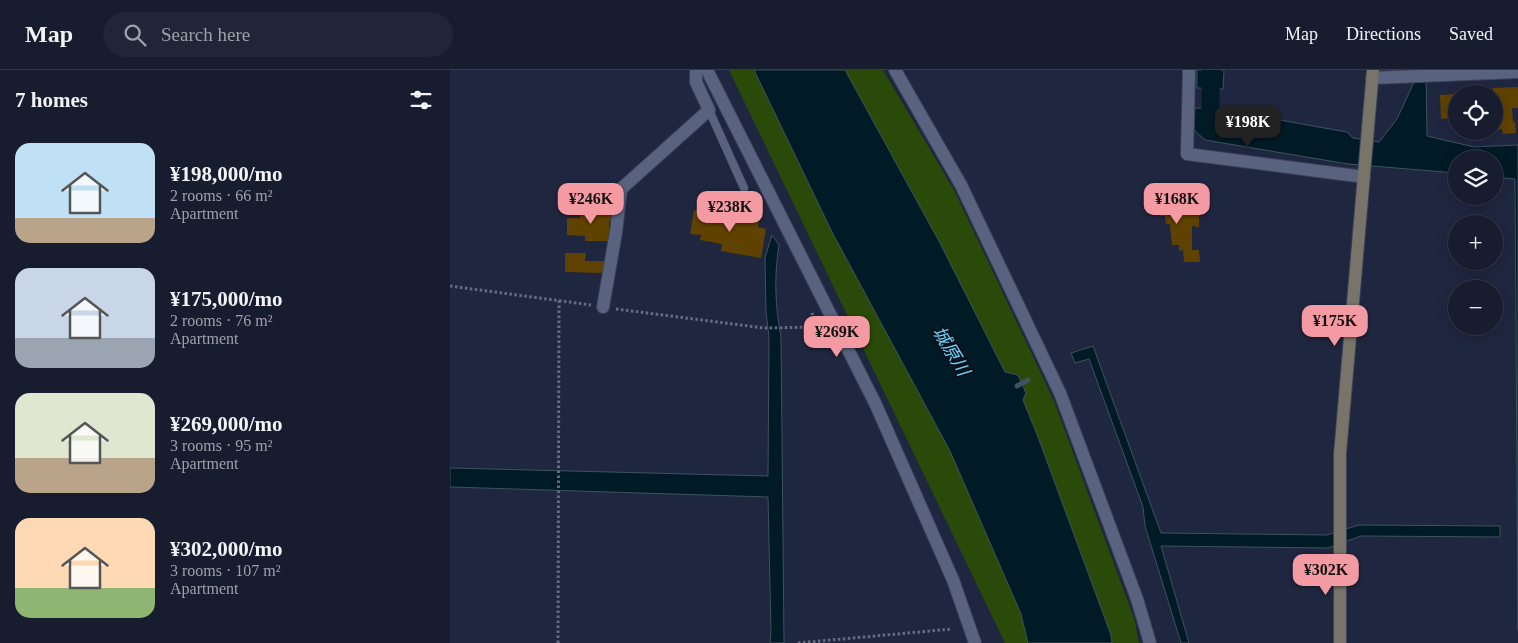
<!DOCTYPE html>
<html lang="en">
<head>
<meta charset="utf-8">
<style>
  :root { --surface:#171c2f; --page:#202537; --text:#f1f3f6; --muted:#9ea1aa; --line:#363a4b; --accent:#f49aa2 }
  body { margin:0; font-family:"Times New Roman","Noto Sans JP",serif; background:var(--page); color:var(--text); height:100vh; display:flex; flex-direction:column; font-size:19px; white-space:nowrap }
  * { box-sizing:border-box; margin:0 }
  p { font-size:16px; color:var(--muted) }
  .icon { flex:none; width:28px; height:28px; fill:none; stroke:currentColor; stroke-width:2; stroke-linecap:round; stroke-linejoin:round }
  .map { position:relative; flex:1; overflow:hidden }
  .drawer { display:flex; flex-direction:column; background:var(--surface); width:450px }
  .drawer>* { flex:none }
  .fabs { position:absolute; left:998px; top:15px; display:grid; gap:10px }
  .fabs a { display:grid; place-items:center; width:55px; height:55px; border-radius:50%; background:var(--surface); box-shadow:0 2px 12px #0003,0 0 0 1px var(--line); font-size:25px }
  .price { position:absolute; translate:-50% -42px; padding:0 11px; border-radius:10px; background:var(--accent); color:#111; font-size:16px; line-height:32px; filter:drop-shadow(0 1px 2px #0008) }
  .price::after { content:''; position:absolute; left:50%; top:30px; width:15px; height:11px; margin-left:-8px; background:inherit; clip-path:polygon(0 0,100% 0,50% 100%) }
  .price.active { background:#222; color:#fff }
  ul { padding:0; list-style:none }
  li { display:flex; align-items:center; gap:15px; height:125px; padding:0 15px }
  li span { display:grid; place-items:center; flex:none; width:140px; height:100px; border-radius:15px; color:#555 }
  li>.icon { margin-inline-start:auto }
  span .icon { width:60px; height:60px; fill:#fffc; stroke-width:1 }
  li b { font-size:21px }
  h2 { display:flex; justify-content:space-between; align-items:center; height:60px; padding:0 15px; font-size:21px }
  header { display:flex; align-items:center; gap:30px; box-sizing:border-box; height:70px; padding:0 25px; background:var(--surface); border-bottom:1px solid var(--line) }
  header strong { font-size:24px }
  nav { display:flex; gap:28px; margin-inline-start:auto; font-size:18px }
  .search { width:350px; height:45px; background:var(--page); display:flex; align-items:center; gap:12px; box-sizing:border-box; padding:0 18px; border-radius:28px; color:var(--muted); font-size:19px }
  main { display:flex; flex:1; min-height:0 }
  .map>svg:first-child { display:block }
  .green { fill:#294a09 }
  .water { fill:#001b25; stroke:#3e525f }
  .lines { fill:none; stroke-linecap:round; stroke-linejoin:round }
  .stream { stroke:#3e525f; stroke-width:5 }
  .canal { stroke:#001b25; stroke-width:18 }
  .building { fill:#604200 }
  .lane-casing { stroke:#3c4157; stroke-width:9 }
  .street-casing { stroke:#3c4157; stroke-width:14 }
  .secondary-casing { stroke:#3c4157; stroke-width:14 }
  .path { stroke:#666d83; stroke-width:3; stroke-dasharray:2.5 2.5; stroke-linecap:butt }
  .lane { stroke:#596380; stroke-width:8 }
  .street { stroke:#596380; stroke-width:12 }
  .secondary { stroke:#787469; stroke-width:12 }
  .labels { text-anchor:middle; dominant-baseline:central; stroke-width:4; stroke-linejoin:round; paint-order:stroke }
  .water-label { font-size:18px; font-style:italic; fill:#6cd3f7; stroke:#0c101b }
</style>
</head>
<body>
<header>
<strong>Map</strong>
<div class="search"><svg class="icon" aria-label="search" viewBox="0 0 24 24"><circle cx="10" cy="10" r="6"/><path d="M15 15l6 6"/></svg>Search here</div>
<nav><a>Map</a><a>Directions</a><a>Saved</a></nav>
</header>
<main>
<section class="drawer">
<h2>7 homes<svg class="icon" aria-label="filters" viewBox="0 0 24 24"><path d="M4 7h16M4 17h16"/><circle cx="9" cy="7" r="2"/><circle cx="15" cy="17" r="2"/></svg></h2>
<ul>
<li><span style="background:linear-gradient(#bfe0f5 75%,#b9a48a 0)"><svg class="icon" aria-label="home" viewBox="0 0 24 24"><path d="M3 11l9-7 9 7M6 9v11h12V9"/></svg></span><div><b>¥198,000/mo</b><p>2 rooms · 66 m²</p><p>Apartment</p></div></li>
<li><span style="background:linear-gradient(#c9d6e8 70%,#9aa5b1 0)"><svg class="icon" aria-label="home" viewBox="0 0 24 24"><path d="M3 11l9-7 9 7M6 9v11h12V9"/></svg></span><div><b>¥175,000/mo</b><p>2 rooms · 76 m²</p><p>Apartment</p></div></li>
<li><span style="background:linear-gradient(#dfe7d0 65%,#b9a48a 0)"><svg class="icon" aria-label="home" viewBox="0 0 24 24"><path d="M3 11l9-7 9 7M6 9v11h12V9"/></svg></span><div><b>¥269,000/mo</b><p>3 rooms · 95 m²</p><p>Apartment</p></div></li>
<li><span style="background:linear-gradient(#ffd9b3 70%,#8fb573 0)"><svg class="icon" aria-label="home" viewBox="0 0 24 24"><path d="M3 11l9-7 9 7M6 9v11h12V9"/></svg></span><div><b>¥302,000/mo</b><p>3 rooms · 107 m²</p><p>Apartment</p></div></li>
</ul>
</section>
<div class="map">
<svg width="1068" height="573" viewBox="0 0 1068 573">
  <rect width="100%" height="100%" fill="#1f263f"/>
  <!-- green -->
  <path class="green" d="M279 0H304L382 162 500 381 586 573H555Z
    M369 0H433L504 120 604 331 685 551 689 573H662L661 565 588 367 573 330Z"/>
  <!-- water -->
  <path class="water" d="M304 0H395L490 173 555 302 568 305 576 323 573 330 588 367 661 565 662 573H578L571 544 500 381 382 162Z
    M747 0H774L773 19 747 18Z
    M976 0 977 66 1024 77 1068 75V560L1065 109 1044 107V89H1006V103L898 94 755 70 744 60 745 38H775L790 43 897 62 903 68 929 72 947 49 964 12Z
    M322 165 329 175C324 206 325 236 331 267L334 573H320L321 561 318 427 0 417V398L318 406 319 267 316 242 315 188Z
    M643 276 711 463 877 465 909 455 1050 456V467L911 466 878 478 711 476 739 573H731L695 456 693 437 639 289 625 293 621 283Z"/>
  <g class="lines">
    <!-- stream -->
    <path class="stream" d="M567 316 578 310"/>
    <!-- canal -->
    <path class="canal" d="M761 0 760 55 765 56"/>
  </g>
  <!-- building -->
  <path class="building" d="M1068 17V38H1062L1063 52H1065L1066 63 1053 64 1052 59 1047 60V50H1044V24H1032V22L1043 21V18Z
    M1006 24V55L1001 56V48L991 49 990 25Z
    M716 125 717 141 749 140V157L742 156V180H749L750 192H734L733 180 729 181V175H722L720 154H716L715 146H710L709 142 696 143 695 127Z
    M130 140H159V144H163V152L159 151V171H135V166L117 165V148H130Z
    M244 140 267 144 266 147 275 148V151L285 153 286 145 309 149 308 157 316 159 311 188 271 181 272 174 250 170 251 165 240 164Z
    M115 183H136L135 191H155L154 203 115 202Z"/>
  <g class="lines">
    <!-- lane casing -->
    <g class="lane-casing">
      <path id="lane" d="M259 40 294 118"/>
    </g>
    <!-- street casing -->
    <g class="street-casing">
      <path id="street" d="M257 0 426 335 503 510 525 573
        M445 0 511 115 610 323 687 529 700 573
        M739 0 737 84 914 107
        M922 8 1068 2
        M153 237 166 162 171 119 259 40 246 12V0"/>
    </g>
    <!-- secondary casing -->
    <g class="secondary-casing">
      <path id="secondary" d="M890 573V384L923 0"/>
    </g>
    <!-- path -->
    <path class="path" d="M0 216 141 235
      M166 239 314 258 367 257 362 243
      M108 573 109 230
      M348 573 502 559"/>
    <!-- lane -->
    <use href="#lane" class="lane"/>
    <!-- street -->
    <use href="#street" class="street"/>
    <!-- secondary -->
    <use href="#secondary" class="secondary"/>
  </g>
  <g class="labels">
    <!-- water labels -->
    <g class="water-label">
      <text transform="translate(501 281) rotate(59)">城原川</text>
    </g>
  </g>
</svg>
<div class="fabs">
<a><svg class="icon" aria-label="locate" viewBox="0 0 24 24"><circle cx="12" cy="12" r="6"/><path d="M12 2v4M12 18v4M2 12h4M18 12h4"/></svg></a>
<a><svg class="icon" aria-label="layers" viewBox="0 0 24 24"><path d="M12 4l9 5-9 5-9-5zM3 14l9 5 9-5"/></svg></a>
<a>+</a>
<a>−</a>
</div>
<b class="price active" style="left:798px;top:78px">¥198K</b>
<b class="price" style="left:141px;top:155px">¥246K</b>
<b class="price" style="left:727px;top:155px">¥168K</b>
<b class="price" style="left:280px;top:163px">¥238K</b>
<b class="price" style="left:885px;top:277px">¥175K</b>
<b class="price" style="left:387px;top:288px">¥269K</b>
<b class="price" style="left:876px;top:526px">¥302K</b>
</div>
</main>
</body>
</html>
